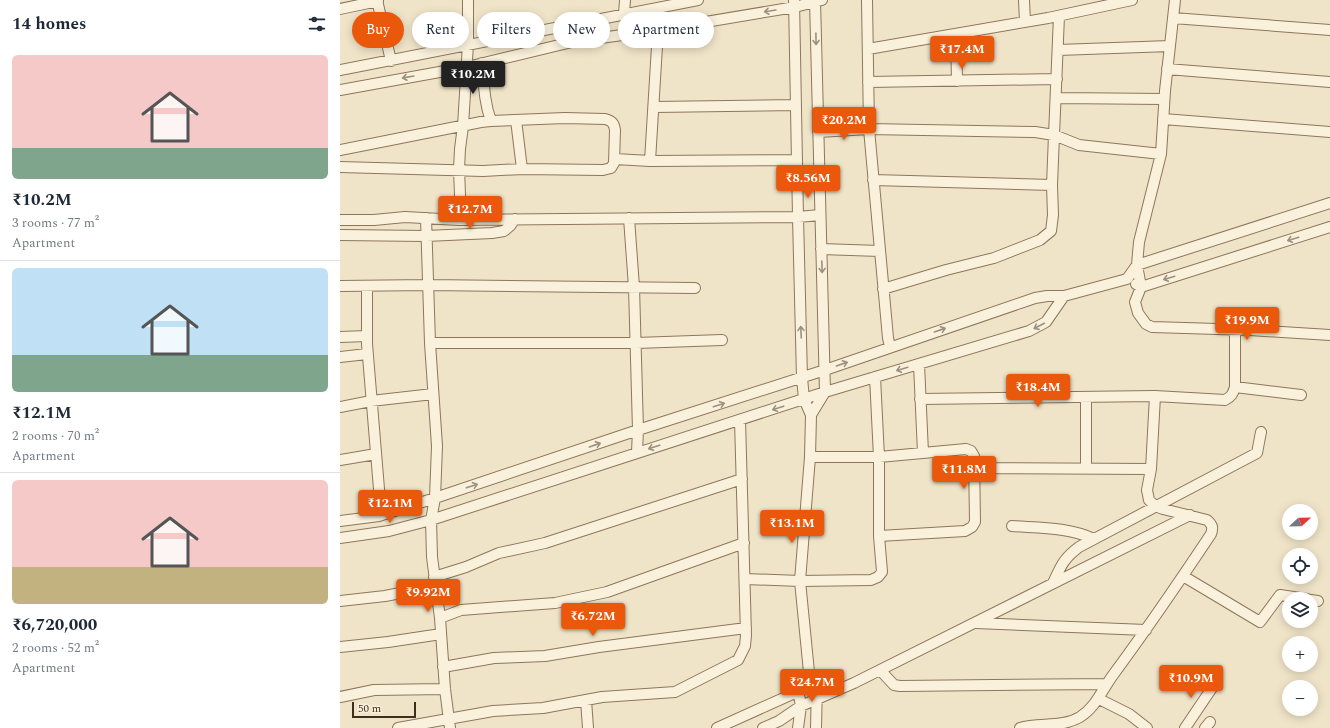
<!DOCTYPE html>
<html lang="en">
<head>
<meta charset="utf-8">
<style>
  :root { --surface:#fff; --page:#f2f2f3; --text:#1f2937; --muted:#747a83; --line:#e0e1e3; --accent:#ea580c }
  body { margin:0; font-family:Spectral,serif; background:var(--page); color:var(--text); height:100vh; display:flex; flex-direction:column; font-size:15px; white-space:nowrap }
  * { box-sizing:border-box; margin:0 }
  p { font-size:13px; color:var(--muted) }
  .icon { flex:none; width:22px; height:22px; fill:none; stroke:currentColor; stroke-width:2; stroke-linecap:round; stroke-linejoin:round }
  .map { position:relative; flex:1; overflow:hidden }
  .details { display:flex; flex-direction:column; background:var(--surface); width:340px }
  .details>* { flex:none }
  .guide { position:absolute; left:12px; top:12px; width:380px; height:36px; display:flex; gap:8px }
  .needle { width:26px; rotate:68deg }
  .controls { position:absolute; left:942px; top:504px; display:grid; gap:8px }
  .controls a { display:grid; place-items:center; width:36px; height:36px; border-radius:50%; background:var(--surface); box-shadow:0 2px 10px #0003; font-size:20px }
  .scale { position:absolute; left:12px; bottom:10px; width:64px; box-sizing:border-box; padding-left:4px; border:2px solid #3d2e20; border-top:0; font-size:11px; line-height:14px; white-space:nowrap; color:#3d2e20; -webkit-text-stroke:3px #f7eed8; paint-order:stroke }
  .price { position:absolute; translate:-50% -34px; padding:0 9px; border-radius:4px; background:var(--accent); color:#fff; font-size:13px; line-height:26px; filter:drop-shadow(0 1px 2px #0008) }
  .price::after { content:''; position:absolute; left:50%; top:24px; width:12px; height:9px; margin-left:-6px; background:inherit; clip-path:polygon(0 0,100% 0,50% 100%) }
  .price.on { background:#222; color:#fff }
  ul { padding:0; list-style:none }
  li { display:grid; align-content:center; gap:8px; height:212px; padding:0 12px }
  li+li { border-top:1px solid var(--line) }
  li span { display:grid; place-items:center; height:124px; border-radius:6px; color:#555 }
  li>.icon { margin-inline-start:auto }
  span .icon { width:72px; height:72px; fill:#fffc; stroke-width:1 }
  li b { font-size:17px }
  h2 { display:flex; justify-content:space-between; align-items:center; height:48px; padding:0 12px; font-size:17px }
  .tag { padding:0 14px; border-radius:18px; background:var(--surface); box-shadow:0 2px 10px #0003; font-size:14px; line-height:36px }
  .tag.on { background:var(--accent); color:#fff }
  main { display:flex; flex:1; min-height:0 }
  .map>svg:first-child { display:block }
  .lines { fill:none; stroke-linecap:round; stroke-linejoin:round }
  .minor-casing { stroke:#8d765c; stroke-width:12 }
  .minor { stroke:#faf1dc; stroke-width:10 }
  .oneway { stroke:#9c907e }
</style>
</head>
<body>
<main>
<section class="details">
<h2>14 homes<svg class="icon" aria-label="filters" viewBox="0 0 24 24"><path d="M4 7h16M4 17h16"/><circle cx="9" cy="7" r="2"/><circle cx="15" cy="17" r="2"/></svg></h2>
<ul>
<li><span style="background:linear-gradient(#f6c9c9 75%,#7fa58c 0)"><svg class="icon" aria-label="home" viewBox="0 0 24 24"><path d="M3 11l9-7 9 7M6 9v11h12V9"/></svg></span><div><b>₹10.2M</b><p>3 rooms · 77 m²</p><p>Apartment</p></div></li>
<li><span style="background:linear-gradient(#bfe0f5 70%,#7fa58c 0)"><svg class="icon" aria-label="home" viewBox="0 0 24 24"><path d="M3 11l9-7 9 7M6 9v11h12V9"/></svg></span><div><b>₹12.1M</b><p>2 rooms · 70 m²</p><p>Apartment</p></div></li>
<li><span style="background:linear-gradient(#f6c9c9 70%,#c2b280 0)"><svg class="icon" aria-label="home" viewBox="0 0 24 24"><path d="M3 11l9-7 9 7M6 9v11h12V9"/></svg></span><div><b>₹6,720,000</b><p>2 rooms · 52 m²</p><p>Apartment</p></div></li>
</ul>
</section>
<div class="map">
<svg width="990" height="728" viewBox="0 0 990 728">
  <rect width="100%" height="100%" fill="#f0e4c8"/>
  <g class="lines">
    <!-- minor casing -->
    <g class="minor-casing">
      <path id="minor" d="M37 0 51 61
        M454 0 458 217 462 378 464 399 471 415 470 457 460 581 469 672 477 683 476 728
        M527 0 529 129 548 338 550 347
        M684 0 685 22
        M835 0 825 91 821 154 799 242 797 265 801 287 795 302 798 313 806 324 812 327 910 330 990 335
        M0 9 38 1
        M284 14 285 0
        M833 18 990 30
        M616 34 617 81
        M528 49 708 18 792 0
        M718 50 830 46
        M142 63C144 83 144 102 151 121
        M827 69 990 82
        M0 70 358 0
        M528 82 717 79
        M0 90 127 67 232 42 318 30 455 7 482 0
        M717 98 824 99
        M314 107 456 105
        M823 119 990 132
        M176 120 182 169
        M478 132 529 129 695 132 714 135 719 16
        M0 150 141 122 151 121 225 118 265 119C272 121 274 123 275 130L274 163 271 168 263 170 182 169 143 171 0 167
        M275 159 310 161 318 30
        M310 161 457 160
        M533 180 712 185
        M86 218 90 343 97 446 95 498 91 520 92 557 100 618 105 689 110 728
        M289 218 294 287 298 430 297 452
        M0 220H34L65 217 119 220 458 217 480 215
        M119 220 120 195 119 169 120 149 123 126 128 44V0
        M0 235 86 236 152 233 164 231 170 226 175 219
        M481 249 540 251
        M796 284 801 287 990 227
        M0 286 88 285 355 288
        M27 286V344L40 501 39 516
        M543 289 606 270 654 258 700 240 711 231 713 215 712 185 714 135 739 145 821 154
        M0 337 27 336
        M90 343H296L382 340
        M0 357 27 354
        M579 364 583 453
        M895 387 961 395
        M580 399 815 396
        M0 407 31 401 93 394
        M471 415 485 392 475 0
        M470 457H539L626 449 631 451 634 456 635 522 632 527 625 531 539 536V457L535 377
        M0 460 36 454
        M635 468 811 469
        M746 469V397
        M0 521 39 516 95 498 298 430 485 370 695 298 707 296H724L787 279 797 265 990 203
        M672 526C700 528 728 527 754 539
        M0 538 49 531 91 520 485 392 689 331 706 322 724 296
        M843 576 920 622 940 595 967 599
        M94 577 126 567 159 553 205 543 402 479
        M405 579 460 581 531 580 538 577 542 572 539 536
        M713 583C721 566 723 559 739 547L917 453 921 432
        M971 600 978 601
        M0 601 45 596 96 586
        M100 618 121 610 215 603 267 592 404 543
        M636 623 806 630
        M0 647 48 642 101 634
        M103 667 154 658 205 656 259 647 406 628
        M540 670 554 685 560 686 766 684
        M0 697 34 690 105 689
        M759 699 789 714 807 728
        M246 700 248 728
        M58 728 153 711 203 708 262 697 335 692 398 660 405 646 406 635 400 420
        M377 728 477 683
        M423 728 439 721 461 706 514 683 850 515
        M458 728 461 706 458 690 469 672
        M680 728C699 722 722 728 740 717 756 707 762 690 773 675 807 629 839 582 871 534 873 528 873 525 867 520L823 509 815 506 809 500 807 490 811 469 815 396 885 400C891 397 893 394 895 387V330
        M845 728 876 682
        M865 728 870 722"/>
    </g>
    <!-- minor -->
    <use href="#minor" class="minor"/>
  </g>
  <!-- one-way arrows -->
  <defs><path id="oneway-shaft" d="M-6 0H5M1.5-3L5.5 0L1.5 3" fill="none" stroke-width="1.6" stroke-linecap="round" stroke-linejoin="round"/></defs>
  <g class="oneway">
    <use href="#oneway-shaft" transform="translate(430 11) rotate(171)"/>
    <use href="#oneway-shaft" transform="translate(476 39) rotate(89)"/>
    <use href="#oneway-shaft" transform="translate(68 77) rotate(170)"/>
    <use href="#oneway-shaft" transform="translate(953 239) rotate(163)"/>
    <use href="#oneway-shaft" transform="translate(482 267) rotate(88)"/>
    <use href="#oneway-shaft" transform="translate(829 278) rotate(163)"/>
    <use href="#oneway-shaft" transform="translate(699 326) rotate(153)"/>
    <use href="#oneway-shaft" transform="translate(600 330) rotate(-19)"/>
    <use href="#oneway-shaft" transform="translate(461 332) rotate(-93)"/>
    <use href="#oneway-shaft" transform="translate(502 364) rotate(-19)"/>
    <use href="#oneway-shaft" transform="translate(562 369) rotate(163)"/>
    <use href="#oneway-shaft" transform="translate(379 405) rotate(-18)"/>
    <use href="#oneway-shaft" transform="translate(438 408) rotate(162)"/>
    <use href="#oneway-shaft" transform="translate(255 445) rotate(-19)"/>
    <use href="#oneway-shaft" transform="translate(314 447) rotate(162)"/>
    <use href="#oneway-shaft" transform="translate(132 486) rotate(-18)"/>
  </g>
</svg>
<div class="controls">
<a><svg class="needle" viewBox="-14 -14 28 28"><path d="M0-13l5 13h-10z" fill="#e53935"/><path d="M0 13l5-13h-10z" fill="#747a83"/></svg></a>
<a><svg class="icon" aria-label="locate" viewBox="0 0 24 24"><circle cx="12" cy="12" r="6"/><path d="M12 2v4M12 18v4M2 12h4M18 12h4"/></svg></a>
<a><svg class="icon" aria-label="layers" viewBox="0 0 24 24"><path d="M12 4l9 5-9 5-9-5zM3 14l9 5 9-5"/></svg></a>
<a>+</a>
<a>−</a>
</div>
<div class="scale">50 m</div>
<b class="price" style="left:622px;top:70px">₹17.4M</b>
<b class="price on" style="left:133px;top:95px">₹10.2M</b>
<b class="price" style="left:504px;top:141px">₹20.2M</b>
<b class="price" style="left:468px;top:199px">₹8.56M</b>
<b class="price" style="left:130px;top:230px">₹12.7M</b>
<b class="price" style="left:907px;top:341px">₹19.9M</b>
<b class="price" style="left:698px;top:408px">₹18.4M</b>
<b class="price" style="left:624px;top:490px">₹11.8M</b>
<b class="price" style="left:50px;top:524px">₹12.1M</b>
<b class="price" style="left:452px;top:544px">₹13.1M</b>
<b class="price" style="left:88px;top:613px">₹9.92M</b>
<b class="price" style="left:253px;top:637px">₹6.72M</b>
<b class="price" style="left:851px;top:699px">₹10.9M</b>
<b class="price" style="left:472px;top:703px">₹24.7M</b>
<div class="guide">
<a class="tag on">Buy</a>
<a class="tag">Rent</a>
<a class="tag">Filters</a>
<a class="tag">New</a>
<a class="tag">Apartment</a>
</div>
</div>
</main>
</body>
</html>
